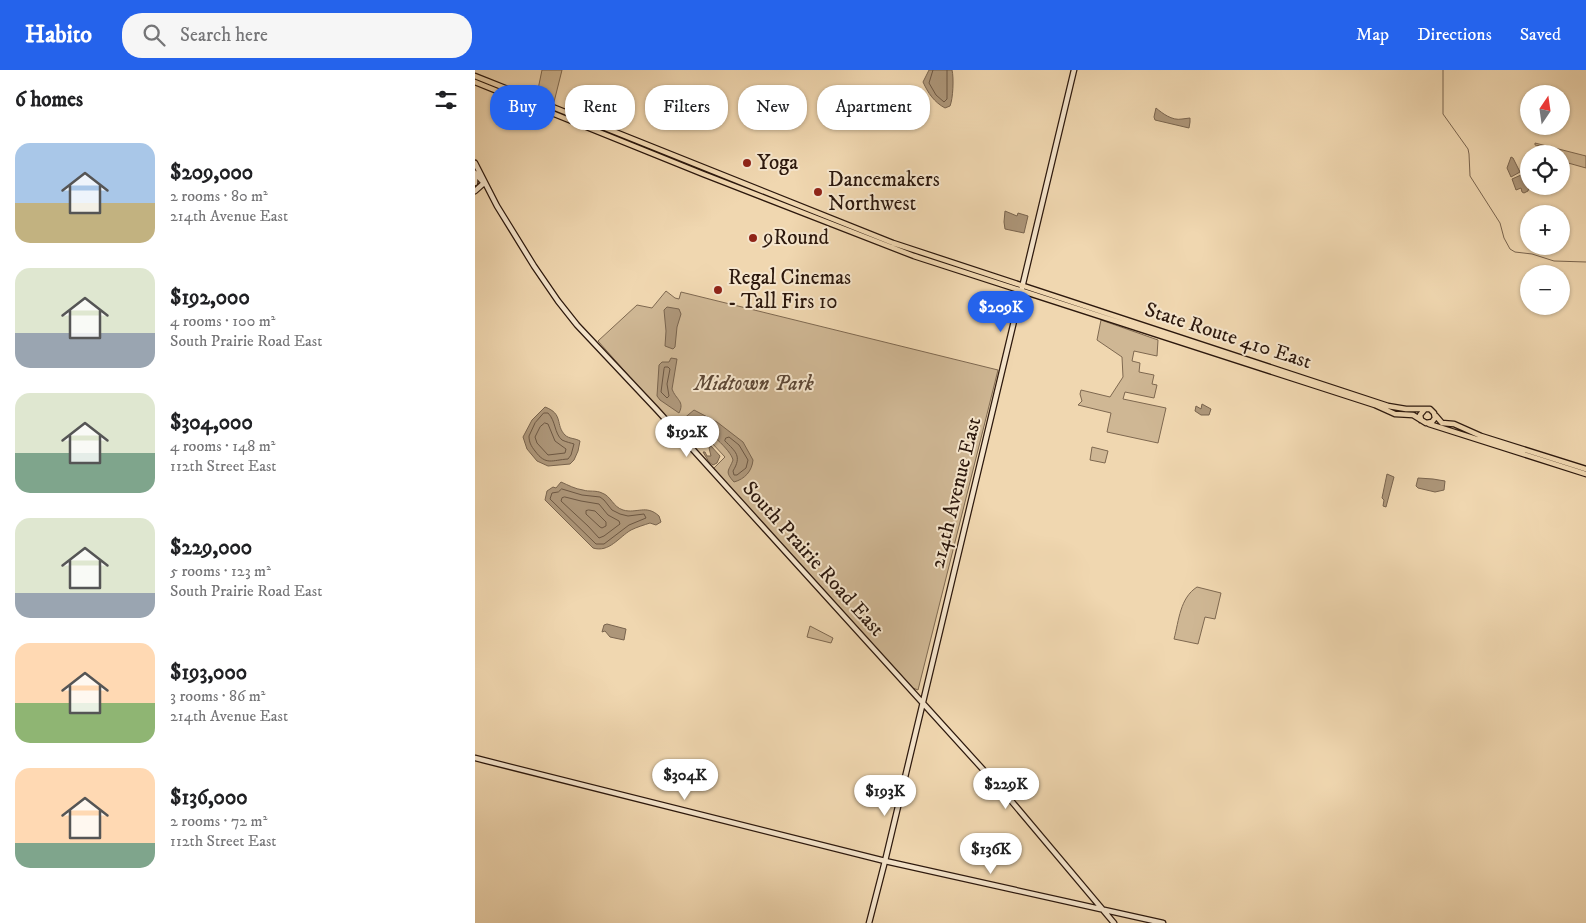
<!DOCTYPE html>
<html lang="en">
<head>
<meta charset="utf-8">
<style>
  :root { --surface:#fff; --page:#f6f6f6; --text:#202124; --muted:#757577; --accent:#2563eb }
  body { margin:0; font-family:"IM FELL DW Pica",serif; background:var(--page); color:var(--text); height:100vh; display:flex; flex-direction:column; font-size:19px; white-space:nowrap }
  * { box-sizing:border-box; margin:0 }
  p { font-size:16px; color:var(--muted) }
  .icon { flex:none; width:28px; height:28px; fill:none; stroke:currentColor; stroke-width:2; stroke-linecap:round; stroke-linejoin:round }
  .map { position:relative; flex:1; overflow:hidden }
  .details { display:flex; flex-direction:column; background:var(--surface); width:475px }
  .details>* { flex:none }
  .top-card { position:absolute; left:15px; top:15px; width:475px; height:45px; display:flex; gap:10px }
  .needle { width:32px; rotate:13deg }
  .tools { position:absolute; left:1045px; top:15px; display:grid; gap:10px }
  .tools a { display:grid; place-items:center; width:50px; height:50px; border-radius:50%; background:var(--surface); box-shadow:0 1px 4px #0004; font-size:25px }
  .price { position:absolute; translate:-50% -42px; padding:0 11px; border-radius:18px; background:#fff; color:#222; font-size:16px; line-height:32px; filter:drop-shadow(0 1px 2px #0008) }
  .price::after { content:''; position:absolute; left:50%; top:30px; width:15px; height:11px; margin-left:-8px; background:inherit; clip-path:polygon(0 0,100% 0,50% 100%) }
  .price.selected { background:var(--accent); color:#fff }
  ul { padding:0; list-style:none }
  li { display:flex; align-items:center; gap:15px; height:125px; padding:0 15px }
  li span { display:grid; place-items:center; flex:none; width:140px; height:100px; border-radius:15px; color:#555 }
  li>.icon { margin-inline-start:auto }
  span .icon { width:60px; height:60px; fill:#fffc; stroke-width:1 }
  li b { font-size:21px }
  h2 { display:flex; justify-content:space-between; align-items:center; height:60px; padding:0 15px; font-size:21px }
  .tag { padding:0 18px; border-radius:20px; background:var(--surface); box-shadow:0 1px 4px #0004; font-size:18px; line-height:45px }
  .tag.selected { background:var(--accent); color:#fff }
  header { display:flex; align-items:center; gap:30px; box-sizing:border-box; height:70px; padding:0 25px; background:var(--accent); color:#fff }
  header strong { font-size:24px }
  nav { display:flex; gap:28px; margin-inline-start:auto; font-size:18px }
  .search { width:350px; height:45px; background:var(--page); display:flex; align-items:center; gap:12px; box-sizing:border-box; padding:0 18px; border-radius:20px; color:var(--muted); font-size:19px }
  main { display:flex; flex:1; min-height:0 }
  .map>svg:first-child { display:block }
  .green { fill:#cfb794; stroke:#7e6850 }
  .water { fill:#ad9679; stroke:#79644e }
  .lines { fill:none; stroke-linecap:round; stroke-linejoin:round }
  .shore { stroke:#6c5743; stroke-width:1 }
  .stream { stroke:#79644e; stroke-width:1 }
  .secondary-casing { stroke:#2c180d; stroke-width:7 }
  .primary-casing { stroke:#2c180d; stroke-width:7 }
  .secondary { stroke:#f5e5cc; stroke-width:4.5 }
  .primary { stroke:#f0d7b0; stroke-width:4.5 }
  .poi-dot { fill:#8f2418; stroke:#f5e5cc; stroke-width:2 }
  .labels { text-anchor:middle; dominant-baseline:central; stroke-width:4; stroke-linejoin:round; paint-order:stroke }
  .poi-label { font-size:21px; fill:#2c180d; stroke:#f5e5cc; text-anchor:start }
  .street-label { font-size:21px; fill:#2c180d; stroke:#f5e5cc }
  .park-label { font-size:21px; font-style:italic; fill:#5d4836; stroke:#f5e5cc }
</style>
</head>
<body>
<header>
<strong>Habito</strong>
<div class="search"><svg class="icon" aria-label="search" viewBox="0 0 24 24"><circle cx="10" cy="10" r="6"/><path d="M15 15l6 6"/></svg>Search here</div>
<nav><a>Map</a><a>Directions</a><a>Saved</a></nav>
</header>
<main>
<section class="details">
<h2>6 homes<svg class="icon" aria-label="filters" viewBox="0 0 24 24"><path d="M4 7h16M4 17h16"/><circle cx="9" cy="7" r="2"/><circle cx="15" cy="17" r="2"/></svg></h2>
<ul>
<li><span style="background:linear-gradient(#a9c7e8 60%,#c2b280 0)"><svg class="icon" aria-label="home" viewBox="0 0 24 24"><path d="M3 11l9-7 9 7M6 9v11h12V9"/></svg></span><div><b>$209,000</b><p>2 rooms · 80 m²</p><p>214th Avenue East</p></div></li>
<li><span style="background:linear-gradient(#dfe7d0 65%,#9aa5b1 0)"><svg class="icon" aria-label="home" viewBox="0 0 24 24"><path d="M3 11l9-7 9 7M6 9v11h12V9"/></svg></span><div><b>$192,000</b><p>4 rooms · 100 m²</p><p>South Prairie Road East</p></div></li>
<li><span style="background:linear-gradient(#dfe7d0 60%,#7fa58c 0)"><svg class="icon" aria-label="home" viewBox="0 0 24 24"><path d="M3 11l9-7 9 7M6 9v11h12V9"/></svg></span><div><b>$304,000</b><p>4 rooms · 148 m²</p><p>112th Street East</p></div></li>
<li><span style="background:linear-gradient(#dfe7d0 75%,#9aa5b1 0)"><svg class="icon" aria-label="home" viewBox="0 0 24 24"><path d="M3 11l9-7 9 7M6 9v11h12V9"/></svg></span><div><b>$229,000</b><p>5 rooms · 123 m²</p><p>South Prairie Road East</p></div></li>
<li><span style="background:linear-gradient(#ffd9b3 60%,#8fb573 0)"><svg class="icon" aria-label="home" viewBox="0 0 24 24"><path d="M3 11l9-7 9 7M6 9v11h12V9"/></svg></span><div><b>$193,000</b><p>3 rooms · 86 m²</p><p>214th Avenue East</p></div></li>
<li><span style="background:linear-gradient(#ffd9b3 75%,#7fa58c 0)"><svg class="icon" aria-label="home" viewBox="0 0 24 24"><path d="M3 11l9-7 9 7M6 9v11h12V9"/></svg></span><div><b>$136,000</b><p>2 rooms · 72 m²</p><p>112th Street East</p></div></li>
</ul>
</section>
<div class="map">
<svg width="1111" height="853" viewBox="0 0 1111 853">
  <rect width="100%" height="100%" fill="#f0d7b0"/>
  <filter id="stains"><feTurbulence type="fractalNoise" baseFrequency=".004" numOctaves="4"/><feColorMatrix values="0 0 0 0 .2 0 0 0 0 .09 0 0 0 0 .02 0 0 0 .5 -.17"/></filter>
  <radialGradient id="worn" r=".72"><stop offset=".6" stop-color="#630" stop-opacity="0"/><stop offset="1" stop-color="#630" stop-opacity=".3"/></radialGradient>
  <!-- green -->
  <path class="green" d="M67 0H87L79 32 62 24Z
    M1060 73 1111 86V98L1086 91V84H1077L1074 78 1060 75Z
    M191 221 200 228 204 229 206 222 523 300 443 620 438 618 238 399 250 387 236 372 232 376 220 362 211 370 123 271 162 235 177 238Z
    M626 250 683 270 682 286 659 281 657 291 665 293 664 302 679 305 677 314 682 315 679 328 650 322 648 329 691 338 683 373 632 362 636 343 603 335 607 331 605 324 606 320 635 327 648 307 647 287 622 270Z
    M617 377 633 381 630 393 615 390Z
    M722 517 746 523 740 549 730 547 723 574 699 569C704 550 705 528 722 517Z
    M335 556 358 568 356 573 332 567Z"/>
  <!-- water -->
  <path class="water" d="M454 0H477C479 8 478 29 475 36L470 38C459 32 453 23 448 12Z
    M681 38C687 43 697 51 707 49 710 49 712 48 715 48V52L714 58 680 50 679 47Z
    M1036 87 1038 88 1045 102 1036 107 1032 98Z
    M1046 105 1054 117 1053 121 1049 123 1047 122 1046 118 1041 120 1037 109Z
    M530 141 542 146 543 143 553 146 549 163 530 159 529 152Z
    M192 237 204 239 206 244 202 257 200 277 198 279 190 276 191 261 189 240Z
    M196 288 202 289 197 319C201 330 210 331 204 343L185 330 182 326 184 295 187 292H194Z
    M727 334 736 339 734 345H726L720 341 721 336 726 339Z
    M70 337C89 344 80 355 90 365 94 369 100 368 105 371L103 381 99 390 95 394 73 396 62 391 52 379 48 367 57 350Z
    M219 340 242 352 268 372 278 390C277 401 270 409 259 412 249 401 254 401 258 390 256 380 231 358 221 355 217 355 213 356 209 355L207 350Z
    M236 376 245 386 242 393 238 395 234 392 228 382H230L232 386H236L234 378Z
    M912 404 919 407 911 437 908 436 909 430 907 428Z
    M943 408 958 409 970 411 969 420 960 422 943 418 941 416Z
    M86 412C93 415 100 419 108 420 114 422 121 420 127 423 136 426 138 437 148 440 162 444 171 434 184 446L186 452 181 455 175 453C169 455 162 457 156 460 144 467 134 483 118 478L70 430 72 421 78 417 81 418Z
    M132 554 151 559 149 570 135 567 130 561 127 562 129 555Z"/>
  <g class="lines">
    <!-- shore -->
    <path class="shore" d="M458 0 454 13 461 25 469 32 472 29V0
      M190 297H193L195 299 192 314 194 326 192 328 186 322 189 299Z
      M69 343H73C81 351 79 363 87 370 91 372 96 373 99 374L96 385 93 389C77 390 71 396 60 381 56 376 54 372 54 366L60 353Z
      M70 353 73 354 80 371 91 379 90 383 73 385 62 373 60 367 65 357Z
      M251 368 254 367 264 375 273 390 271 398 262 405H259L258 401C267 386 261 382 250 371Z
      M87 419 107 425 125 427 129 430 137 440 145 444 153 446 169 444 171 448 154 455 129 474H121L75 429 77 423 83 422Z
      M90 427 106 431 124 434 133 445 144 451 145 454 129 466 124 468 113 456 86 431 87 428Z
      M114 440 120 441 131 452V456L127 458 125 457 111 444V441Z"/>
    <!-- stream -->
    <path class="stream" d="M968 0V44L993 79 994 84 995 106 1025 153 1029 168 1035 179 1040 182 1057 184 1079 191 1111 192"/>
    <!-- secondary casing -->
    <g class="secondary-casing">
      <path id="secondary" d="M0 93 22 136 59 196 83 231 102 255 182 340 533 727 639 853
        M0 103 8 112
        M0 108V113
        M0 121 9 113
        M0 688 410 791 688 853
        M394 853 410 791 599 0"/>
    </g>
    <!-- primary casing -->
    <g class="primary-casing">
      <path id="primary" d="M0 6 418 173 913 336 931 339H950
        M0 12 228 104 439 186 835 314 900 335 920 344 938 345 951 353 957 352 960 348 959 343 955 339H950L945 345 946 350
        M961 346 967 353 979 354 1006 366 1111 399
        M954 354 1111 404"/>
    </g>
    <!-- secondary -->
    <use href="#secondary" class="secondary"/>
    <!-- primary -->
    <use href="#primary" class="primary"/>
  </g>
  <!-- markers -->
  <g class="poi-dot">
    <circle cx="272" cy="93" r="5"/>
    <circle cx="343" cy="122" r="5"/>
    <circle cx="278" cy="168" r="5"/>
    <circle cx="243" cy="220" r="5"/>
  </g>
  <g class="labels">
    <!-- poi labels -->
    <g class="poi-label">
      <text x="282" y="93">Yoga</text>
      <text x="353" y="110">Dancemakers<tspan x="353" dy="24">Northwest</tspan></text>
      <text x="288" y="168">9Round</text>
      <text x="253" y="208">Regal Cinemas<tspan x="253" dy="24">- Tall Firs 10</tspan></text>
    </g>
    <!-- street labels -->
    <g class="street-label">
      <text transform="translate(753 266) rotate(18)">State Route 410 East</text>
      <text transform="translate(481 423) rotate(-76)">214th Avenue East</text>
      <text transform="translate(338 489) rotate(48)">South Prairie Road East</text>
    </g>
    <!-- park labels -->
    <g class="park-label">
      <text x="279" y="314">Midtown Park</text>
    </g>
  </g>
  <rect width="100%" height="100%" filter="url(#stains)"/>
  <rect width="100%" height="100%" fill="url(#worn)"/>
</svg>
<div class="tools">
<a><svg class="needle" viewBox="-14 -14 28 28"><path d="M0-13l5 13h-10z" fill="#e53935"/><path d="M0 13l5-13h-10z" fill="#757577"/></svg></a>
<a><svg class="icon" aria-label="locate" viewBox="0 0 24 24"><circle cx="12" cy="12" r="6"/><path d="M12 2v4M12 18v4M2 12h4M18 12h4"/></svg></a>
<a>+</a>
<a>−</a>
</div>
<b class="price selected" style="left:526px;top:263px">$209K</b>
<b class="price" style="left:212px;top:388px">$192K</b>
<b class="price" style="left:210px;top:731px">$304K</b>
<b class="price" style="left:531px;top:740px">$229K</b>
<b class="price" style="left:410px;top:747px">$193K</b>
<b class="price" style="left:516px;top:805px">$136K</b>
<div class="top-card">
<a class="tag selected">Buy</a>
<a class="tag">Rent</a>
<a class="tag">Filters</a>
<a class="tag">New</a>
<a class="tag">Apartment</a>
</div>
</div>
</main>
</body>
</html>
